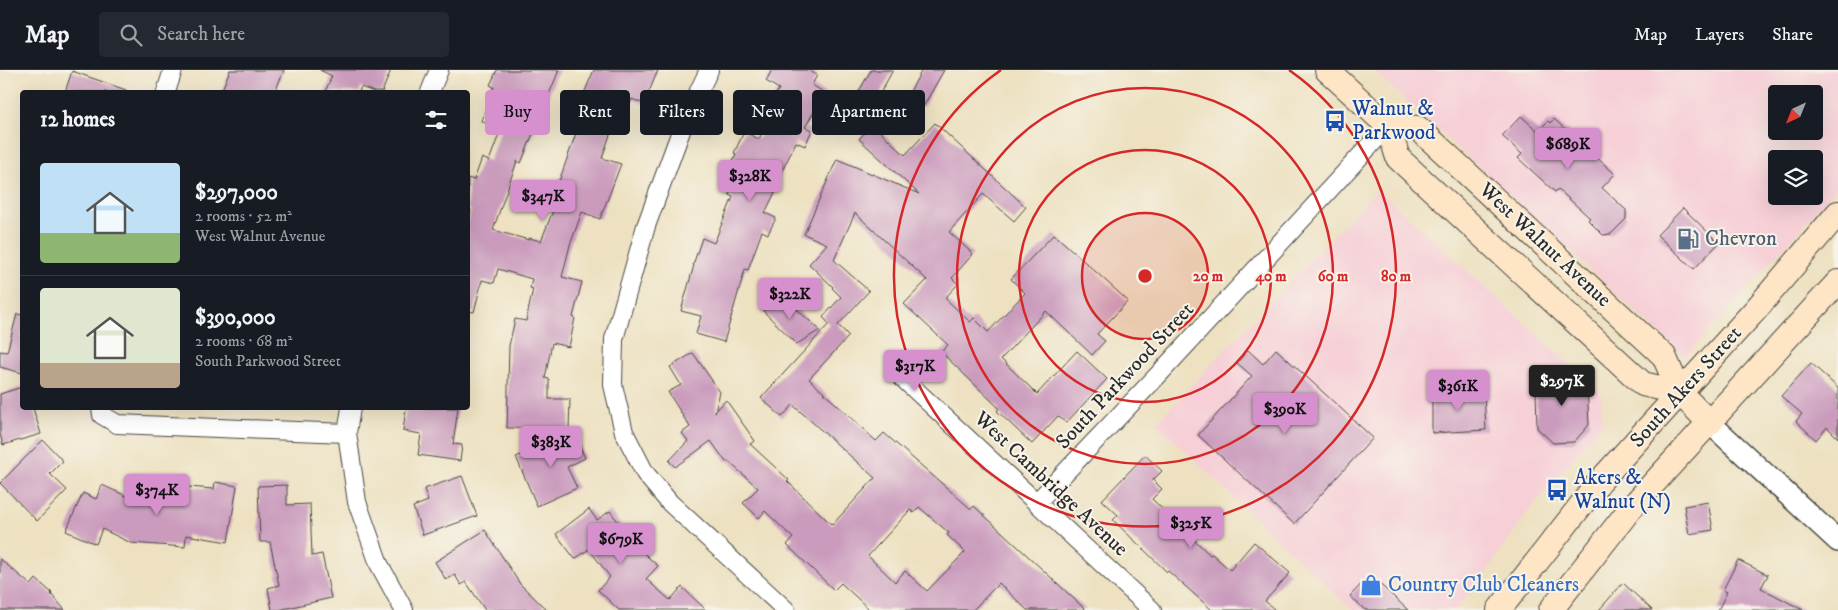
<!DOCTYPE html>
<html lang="en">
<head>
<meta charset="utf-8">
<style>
  :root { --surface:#171b24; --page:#242831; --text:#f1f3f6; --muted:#9ea1a6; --line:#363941; --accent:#d690ce }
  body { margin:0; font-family:"IM FELL DW Pica",serif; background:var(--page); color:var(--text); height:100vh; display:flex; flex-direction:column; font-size:19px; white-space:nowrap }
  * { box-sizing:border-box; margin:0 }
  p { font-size:16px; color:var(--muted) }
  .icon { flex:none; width:28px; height:28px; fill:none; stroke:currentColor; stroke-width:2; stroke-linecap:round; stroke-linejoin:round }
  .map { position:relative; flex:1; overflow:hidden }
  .details { position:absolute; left:20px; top:20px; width:450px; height:320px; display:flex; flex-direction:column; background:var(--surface); border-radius:5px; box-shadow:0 5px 20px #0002 }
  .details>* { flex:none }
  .banner { position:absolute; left:485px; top:20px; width:475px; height:45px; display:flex; gap:10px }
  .needle { width:32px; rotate:223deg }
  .fabs { position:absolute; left:1768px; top:15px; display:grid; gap:10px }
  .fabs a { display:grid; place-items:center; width:55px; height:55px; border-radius:5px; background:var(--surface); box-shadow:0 5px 20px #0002; font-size:25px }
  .price { position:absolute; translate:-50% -42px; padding:0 11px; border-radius:5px; background:var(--accent); color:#111; font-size:16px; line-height:32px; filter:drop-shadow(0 1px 2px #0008) }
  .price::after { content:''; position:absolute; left:50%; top:30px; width:15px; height:11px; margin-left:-8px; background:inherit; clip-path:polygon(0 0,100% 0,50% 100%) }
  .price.current { background:#222; color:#fff }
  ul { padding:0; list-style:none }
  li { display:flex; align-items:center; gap:15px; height:125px; padding:0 20px }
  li+li { border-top:1px solid var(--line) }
  li span { display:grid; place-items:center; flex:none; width:140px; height:100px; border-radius:5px; color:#555 }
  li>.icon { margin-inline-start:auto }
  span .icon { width:60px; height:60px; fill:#fffc; stroke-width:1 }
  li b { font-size:21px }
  h2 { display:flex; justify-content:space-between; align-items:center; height:60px; padding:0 20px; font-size:21px }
  .chip { padding:0 18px; border-radius:5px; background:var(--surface); box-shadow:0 5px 20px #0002; font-size:18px; line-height:45px }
  .chip.current { background:var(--accent); color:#111 }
  header { display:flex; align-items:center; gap:30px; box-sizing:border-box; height:70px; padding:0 25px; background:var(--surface); border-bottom:1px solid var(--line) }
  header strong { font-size:24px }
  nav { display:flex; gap:28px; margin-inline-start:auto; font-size:18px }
  .search { width:350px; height:45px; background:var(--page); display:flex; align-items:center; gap:12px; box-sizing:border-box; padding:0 18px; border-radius:5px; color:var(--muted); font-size:19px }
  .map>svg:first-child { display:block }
  .built { fill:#f6cfd7; fill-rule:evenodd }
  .building { fill:#ca9bbd; fill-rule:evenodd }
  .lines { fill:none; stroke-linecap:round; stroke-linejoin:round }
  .minor-casing { stroke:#484642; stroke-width:20 }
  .tertiary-casing { stroke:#484642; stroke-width:24 }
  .secondary-casing { stroke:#484642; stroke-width:26 }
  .minor { stroke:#fff; stroke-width:18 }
  .tertiary { stroke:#fff; stroke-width:21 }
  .secondary { stroke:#fde5c5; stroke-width:24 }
  .ring { fill:none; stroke:#d62828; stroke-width:2.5 }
  .labels { text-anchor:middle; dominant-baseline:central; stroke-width:4; stroke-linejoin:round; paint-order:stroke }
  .transit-label { font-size:21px; fill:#164399; stroke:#f7f3e8; text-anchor:start }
  .service-label { font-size:21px; fill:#4e5e75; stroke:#f7f3e8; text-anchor:start }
  .street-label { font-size:21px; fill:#2b2b2b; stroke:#f7f3e8 }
  .shop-label { font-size:21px; fill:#366cbe; stroke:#f7f3e8; text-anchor:start }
  .centre { fill:#d62828; stroke:#f7f3e8; stroke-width:2.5 }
  .ring-label { font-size:15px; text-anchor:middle; font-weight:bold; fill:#d62828; stroke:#f7f3e8; stroke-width:4; stroke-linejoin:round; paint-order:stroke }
</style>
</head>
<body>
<header>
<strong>Map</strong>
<div class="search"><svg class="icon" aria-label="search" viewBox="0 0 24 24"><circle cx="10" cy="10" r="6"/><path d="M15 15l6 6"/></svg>Search here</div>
<nav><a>Map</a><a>Layers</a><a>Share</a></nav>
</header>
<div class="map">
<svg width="1838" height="540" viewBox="0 0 1838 540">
  <rect width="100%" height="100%" fill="#f7f3e8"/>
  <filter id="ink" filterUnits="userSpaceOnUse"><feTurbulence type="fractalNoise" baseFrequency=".02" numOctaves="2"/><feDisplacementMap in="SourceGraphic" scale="10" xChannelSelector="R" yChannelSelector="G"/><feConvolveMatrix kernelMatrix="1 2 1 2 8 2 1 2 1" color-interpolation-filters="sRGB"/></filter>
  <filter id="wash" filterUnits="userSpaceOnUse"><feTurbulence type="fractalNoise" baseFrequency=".0096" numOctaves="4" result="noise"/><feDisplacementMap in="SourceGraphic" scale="20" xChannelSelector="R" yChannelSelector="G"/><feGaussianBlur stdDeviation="1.12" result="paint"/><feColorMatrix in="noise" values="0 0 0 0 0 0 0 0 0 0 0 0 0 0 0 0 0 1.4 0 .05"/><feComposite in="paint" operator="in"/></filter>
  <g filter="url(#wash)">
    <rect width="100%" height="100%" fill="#ede1c1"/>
    <!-- built -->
    <path class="built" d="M1373 0H1838V117L1685 287ZM1776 24H1814V61H1776ZM1776 89H1814V126H1776Z
      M1378 119 1601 323 1602 353 1530 439 1479 512 1456 540H1352L1156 353Z"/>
    <g id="blocks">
      <!-- building -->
      <path class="building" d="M230 0H284L275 22H221Z
        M320 0H391L382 22H374L361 17 359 22H325L332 6Z
        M497 0H559L521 93 517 91 493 160 529 170V168L541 171 554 138 543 134 549 114 557 117 585 38 579 35 594 0H658L644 34 632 29 626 43 619 39 602 88 621 94 600 149 582 142 570 175 562 207 582 212 573 247 575 248 569 277 552 273 545 308 549 309V329H570L569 359 507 358 509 276 515 249 526 251 533 219 530 218 532 209 498 199 494 213 482 210 474 242 468 241V153L471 140 468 139V108L474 110 482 88 489 91 501 59 481 51 494 17 490 15Z
        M772 0H808L817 5 812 15 825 23 805 57 812 60 805 76 796 72 777 112 779 114 765 143 776 148 768 164 762 161 748 200 745 199 724 272 696 264 701 246 681 241 694 195H693L702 168 714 173 733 127 729 125 732 119 723 114 736 84 734 83 744 62 759 69 776 34 771 31 779 19 766 11Z
        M871 0H893L867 47 850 37Z
        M922 0H944L923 37 907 27Z
        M72 1 126 20V22H65Z
        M1521 46 1538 61 1548 51 1550 53 1554 49 1615 104 1602 118 1626 140V149L1611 164 1603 165 1588 150 1590 148 1558 119 1555 122 1518 88 1522 84 1502 66Z
        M935 53 1026 137 1014 151 983 124 949 162 973 184 952 208 958 214 945 228 970 252 974 248 988 262 1025 223 1011 209 1054 164 1128 231 1097 264 1105 271 1092 285 1046 241 1001 289 1037 324 1077 281 1107 309 1066 353 1058 346 1032 374 997 341 999 338 941 282 948 275 904 234 927 210 855 143 834 190 869 221 838 255 849 266 809 309 876 371 884 363 971 439 974 436 1086 540H1027L999 513 973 540H870L841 513 834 520 787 475 793 468 765 441 759 448 743 433 758 418 728 391 726 392 711 371 675 397 669 391 688 371 682 363 690 357 668 322 681 315 670 297 693 283 720 322 715 342 726 330 755 371 750 374 789 410 787 411 832 455 875 408 793 335 782 347 761 328 829 254 823 247 841 227 832 218 833 217 809 194 827 174 804 164 837 89 919 124 859 69 872 54 905 85ZM919 437 949 463 947 465 965 482 927 521 905 501 895 512 868 486 910 440 914 443Z
        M1683 138 1719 173 1694 199 1657 165Z
        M780 223 803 245 820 260 797 274 763 241Z
        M17 244 22 245V303L0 297V281L7 282Z
        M1276 279 1373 368 1294 454 1198 365 1252 306 1237 293 1248 280 1263 294Z
        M1811 293 1838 318V368L1827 357 1816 370 1796 351 1802 344 1781 326Z
        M1571 300 1587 316 1589 355 1574 372 1553 373 1537 358 1536 318 1550 302Z
        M22 317V338H33L41 364 3 375 0 364V324Z
        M1484 322 1486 360 1432 363V324Z
        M406 338H458L453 374 462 375 460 391 418 385 421 364 403 361Z
        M573 361 585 388 567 397 577 418 537 436 516 387Z
        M43 370 63 391 50 404 67 420 37 451 0 413Z
        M1145 385 1162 401 1153 410 1162 419 1152 429 1210 485 1212 484 1230 500 1254 472 1290 503 1265 531 1275 540H1212L1168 501 1167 502 1113 450 1118 445 1102 430Z
        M462 406 477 446 423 465 413 437 428 431 424 419Z
        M215 412 237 416 228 472 186 465 185 477 131 473 102 459 96 474 66 461 83 423 96 429 102 415 133 429 161 432 162 415 214 419Z
        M287 415V435L310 434 312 486 322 484 331 528 279 540H272L268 518 279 515 270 472H260L258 416Z
        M1708 432 1713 460 1689 464 1684 436Z
        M589 439 597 450 610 441 638 478 658 496 646 509 670 530 682 517 706 540H619L598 520 610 507 589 479 575 489 556 464Z
        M485 460 520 514 547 540H485L466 512 461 515 455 505 446 510 435 492Z
        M0 489 31 515 36 509 52 523 51 524 65 540H0Z
        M1738 490 1768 505 1761 518 1803 540H1718L1727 522 1723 520Z
        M1370 505 1408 540H1365L1350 526Z
        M1623 513 1652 540H1599Z"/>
    </g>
  </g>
  <g filter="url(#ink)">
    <use href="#blocks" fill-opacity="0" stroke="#484642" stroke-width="1"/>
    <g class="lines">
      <!-- minor casing -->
      <g class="minor-casing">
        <path id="minor" d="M709 0 685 50 646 156 614 269 613 315 624 362 645 403 669 432 786 540
          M166 22 173 0
          M430 22 439 0
          M896 302 1152 540
          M101 338 102 345 117 354 347 363
          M351 338 347 363 357 432 379 494 404 540
          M1037 432 1160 303 1388 56"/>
      </g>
      <!-- tertiary casing -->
      <g class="tertiary-casing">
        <path id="tertiary" d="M1710 353 1838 471"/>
      </g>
      <!-- secondary casing -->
      <g class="secondary-casing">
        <path id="secondary" d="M1327 0 1388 56 1398 88 1643 314 1680 323
          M1388 56 1418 58 1664 286 1680 323 1710 353
          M1499 540 1600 411 1758 237 1838 143
          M1551 540 1630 439 1838 212"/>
      </g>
      <!-- minor -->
      <use href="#minor" class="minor"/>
      <!-- tertiary -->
      <use href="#tertiary" class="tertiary"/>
      <!-- secondary -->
      <use href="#secondary" class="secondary"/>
    </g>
  </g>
  <!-- distance rings -->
  <circle cx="1145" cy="206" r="63" fill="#d62828" fill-opacity=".12"/>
  <g class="ring">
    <circle cx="1145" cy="206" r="63"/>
    <circle cx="1145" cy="206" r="126"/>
    <circle cx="1145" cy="206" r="188"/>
    <path d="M1289 0A251 251 0 1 1 1001 0"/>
  </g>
  <!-- icons -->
  <defs>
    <g id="bus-bare" transform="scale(1.725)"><path d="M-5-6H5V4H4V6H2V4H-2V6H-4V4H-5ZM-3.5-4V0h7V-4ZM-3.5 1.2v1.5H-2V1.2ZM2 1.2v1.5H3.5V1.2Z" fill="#1a4fb4" stroke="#f7f3e8" stroke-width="2.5" paint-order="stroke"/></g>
    <g id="fuel-bare" transform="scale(1.725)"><path d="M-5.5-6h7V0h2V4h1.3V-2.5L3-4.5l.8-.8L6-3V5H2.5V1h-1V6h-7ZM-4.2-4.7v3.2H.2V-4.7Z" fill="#5c6f8a" stroke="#f7f3e8" stroke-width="2.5" paint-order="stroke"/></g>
    <g id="shop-bare" transform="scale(1.725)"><path d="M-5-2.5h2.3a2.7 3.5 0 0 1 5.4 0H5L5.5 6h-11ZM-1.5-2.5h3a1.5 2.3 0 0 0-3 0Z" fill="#3f7fe0" stroke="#f7f3e8" stroke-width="2.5" paint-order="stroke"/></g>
  </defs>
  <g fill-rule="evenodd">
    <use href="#bus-bare" x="1335" y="51"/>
    <use href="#fuel-bare" x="1688" y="169"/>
    <use href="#bus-bare" x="1557" y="420"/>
    <use href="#shop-bare" x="1371" y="515"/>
  </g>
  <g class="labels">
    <!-- transit labels -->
    <g class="transit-label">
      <text x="1352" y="39">Walnut &amp;<tspan x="1352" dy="24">Parkwood</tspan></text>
      <text x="1574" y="408">Akers &amp;<tspan x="1574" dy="24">Walnut (N)</tspan></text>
    </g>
    <!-- service labels -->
    <g class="service-label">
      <text x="1705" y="169">Chevron</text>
    </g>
    <!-- street labels -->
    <g class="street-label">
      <text transform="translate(1545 175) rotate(43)">West Walnut Avenue</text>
      <text transform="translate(1125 306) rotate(-47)">South Parkwood Street</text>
      <text transform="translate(1686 317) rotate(-48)">South Akers Street</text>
      <text transform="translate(1051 414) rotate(43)">West Cambridge Avenue</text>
    </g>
    <!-- shop labels -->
    <g class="shop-label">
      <text x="1388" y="515">Country Club Cleaners</text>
    </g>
  </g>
  <circle cx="1145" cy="206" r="8" class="centre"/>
  <g class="ring-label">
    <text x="1208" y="211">20 m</text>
    <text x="1271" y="211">40 m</text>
    <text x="1333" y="211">60 m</text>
    <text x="1396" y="211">80 m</text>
  </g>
</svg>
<div class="fabs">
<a><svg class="needle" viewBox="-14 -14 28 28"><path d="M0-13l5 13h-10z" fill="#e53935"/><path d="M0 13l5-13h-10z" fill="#9ea1a6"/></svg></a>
<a><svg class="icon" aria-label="layers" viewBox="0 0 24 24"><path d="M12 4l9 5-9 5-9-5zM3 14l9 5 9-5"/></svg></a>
</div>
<b class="price" style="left:1568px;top:100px">$689K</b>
<b class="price" style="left:750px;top:132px">$328K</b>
<b class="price" style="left:543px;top:152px">$347K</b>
<b class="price" style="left:790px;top:250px">$322K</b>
<b class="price" style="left:915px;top:322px">$317K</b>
<b class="price current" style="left:1562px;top:337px">$297K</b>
<b class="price" style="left:1458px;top:342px">$361K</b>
<b class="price" style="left:1285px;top:365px">$390K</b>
<b class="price" style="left:551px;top:398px">$383K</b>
<b class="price" style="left:157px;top:446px">$374K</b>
<b class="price" style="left:1191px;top:479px">$325K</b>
<b class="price" style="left:621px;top:495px">$679K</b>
<div class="banner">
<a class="chip current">Buy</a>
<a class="chip">Rent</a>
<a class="chip">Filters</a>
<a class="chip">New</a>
<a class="chip">Apartment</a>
</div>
<section class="details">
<h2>12 homes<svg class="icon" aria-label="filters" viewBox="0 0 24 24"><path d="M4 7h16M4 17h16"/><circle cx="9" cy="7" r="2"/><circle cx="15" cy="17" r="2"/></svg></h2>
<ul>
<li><span style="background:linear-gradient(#bfe0f5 70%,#8fb573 0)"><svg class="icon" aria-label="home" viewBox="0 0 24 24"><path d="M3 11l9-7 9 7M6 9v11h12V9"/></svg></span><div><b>$297,000</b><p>2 rooms · 52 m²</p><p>West Walnut Avenue</p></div></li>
<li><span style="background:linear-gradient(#dfe7d0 75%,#b9a48a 0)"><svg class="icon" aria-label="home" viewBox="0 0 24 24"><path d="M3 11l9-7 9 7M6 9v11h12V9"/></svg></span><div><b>$390,000</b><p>2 rooms · 68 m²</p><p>South Parkwood Street</p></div></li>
</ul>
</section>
</div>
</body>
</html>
